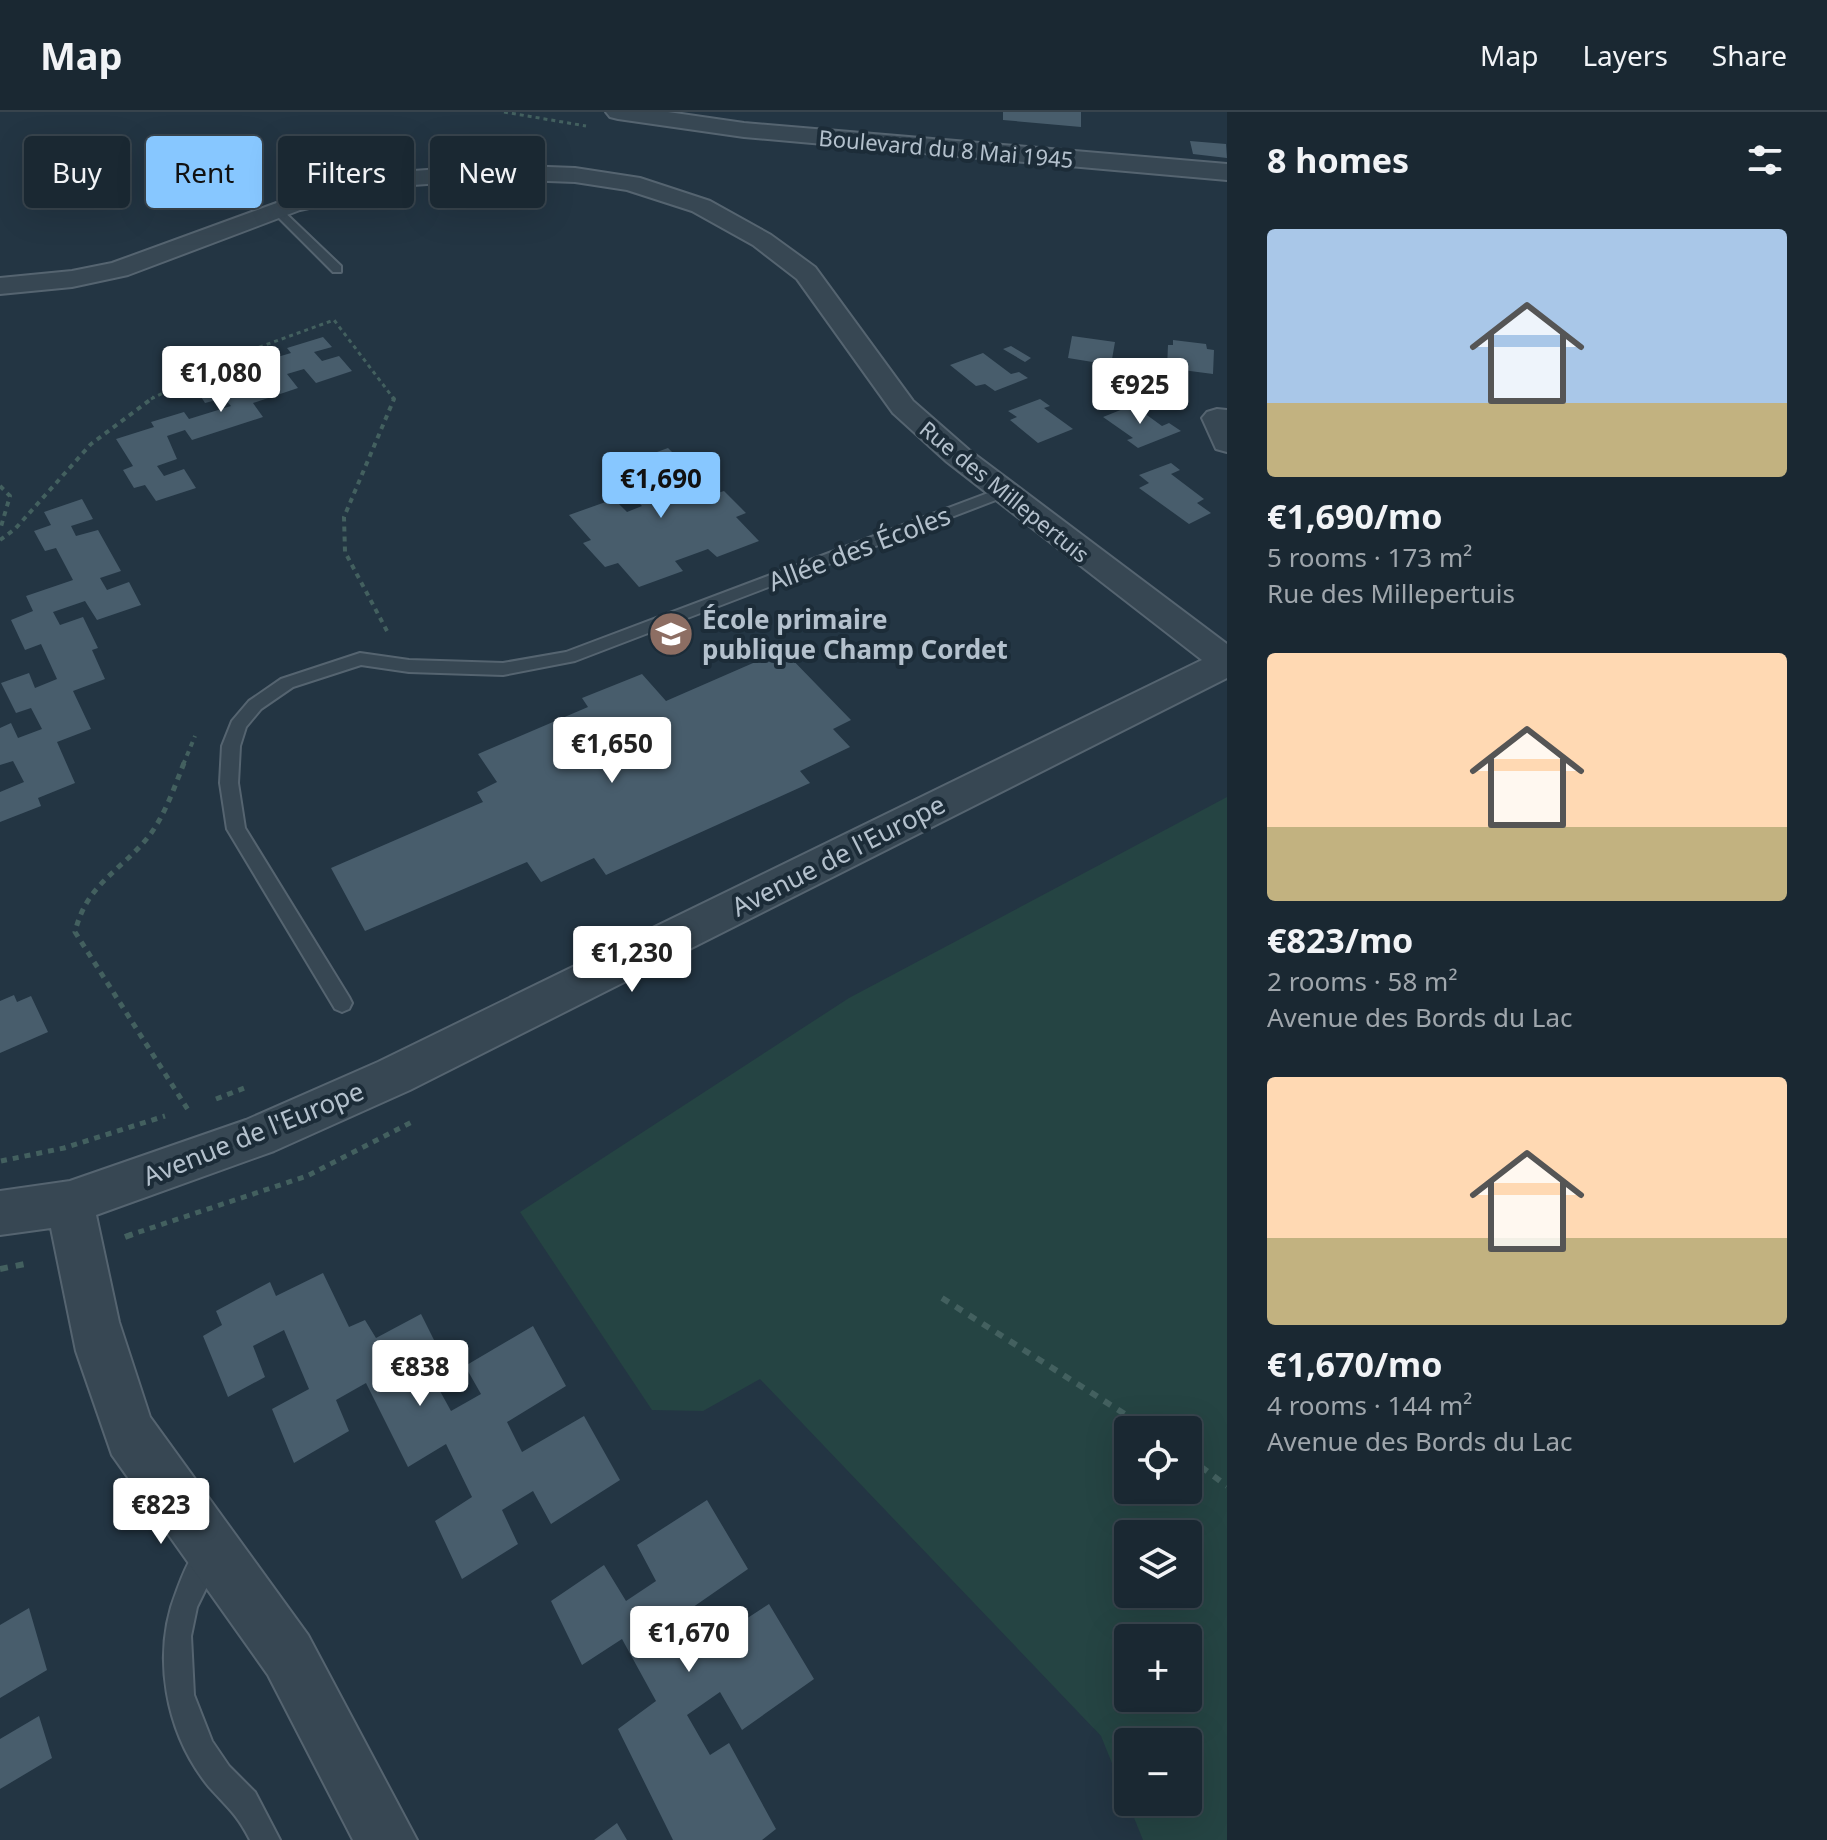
<!DOCTYPE html>
<html lang="en">
<head>
<meta charset="utf-8">
<style>
  :root { --surface:#1a2832; --page:#27343e; --text:#f1f3f6; --muted:#9fa6ac; --line:#38444d; --accent:#87c7ff }
  body { margin:0; font-family:"Noto Sans",sans-serif; background:var(--page); color:var(--text); height:100vh; display:flex; flex-direction:column; font-size:30px; white-space:nowrap }
  * { box-sizing:border-box; margin:0 }
  p { font-size:26px; color:var(--muted) }
  .icon { flex:none; width:44px; height:44px; fill:none; stroke:currentColor; stroke-width:2; stroke-linecap:round; stroke-linejoin:round }
  .map { position:relative; flex:1; overflow:hidden }
  .side { display:flex; flex-direction:column; background:var(--surface); width:600px }
  .side>* { flex:none }
  .hud { position:absolute; left:24px; top:24px; width:760px; height:72px; display:flex; gap:16px }
  .tools { position:absolute; left:1114px; top:1304px; display:grid; gap:16px }
  .tools a { display:grid; place-items:center; width:88px; height:88px; border-radius:8px; background:var(--surface); box-shadow:0 8px 32px #0002,0 0 0 2px var(--line); font-size:40px }
  .price { position:absolute; translate:-50% -68px; padding:0 18px; border-radius:8px; background:#fff; color:#222; font-size:26px; line-height:52px; filter:drop-shadow(0 2px 4px #0008) }
  .price::after { content:''; position:absolute; left:50%; top:48px; width:24px; height:18px; margin-left:-12px; background:inherit; clip-path:polygon(0 0,100% 0,50% 100%) }
  .price.selected { background:var(--accent); color:#111 }
  ul { padding:0; list-style:none }
  li { display:grid; align-content:center; gap:16px; height:424px; padding:0 40px }
  li span { display:grid; place-items:center; height:248px; border-radius:8px; color:#555 }
  li>.icon { margin-inline-start:auto }
  span .icon { width:144px; height:144px; fill:#fffc; stroke-width:1 }
  li b { font-size:34px }
  h2 { display:flex; justify-content:space-between; align-items:center; height:96px; padding:0 40px; font-size:34px }
  .pill { padding:0 28px; border-radius:8px; background:var(--surface); box-shadow:0 8px 32px #0002,0 0 0 2px var(--line); font-size:28px; line-height:72px }
  .pill.selected { background:var(--accent); color:#111 }
  header { display:flex; align-items:center; gap:48px; box-sizing:border-box; height:112px; padding:0 40px; background:var(--surface); border-bottom:2px solid var(--line) }
  header strong { font-size:38px }
  nav { display:flex; gap:44px; margin-inline-start:auto; font-size:28px }
  main { display:flex; flex:1; min-height:0 }
  .map>svg:first-child { display:block }
  .green { fill:#254443; fill-rule:evenodd }
  .building { fill:#485d6c }
  .lines { fill:none; stroke-linecap:round; stroke-linejoin:round }
  .service-casing { stroke:#556470; stroke-width:4 }
  .minor-casing { stroke:#556470; stroke-width:4 }
  .tertiary-casing { stroke:#556470; stroke-width:4 }
  .path-far3 { stroke:#43605f; stroke-width:3; stroke-dasharray:4 4; stroke-linecap:butt }
  .path-far2 { stroke:#43605f; stroke-width:4; stroke-dasharray:5 5; stroke-linecap:butt }
  .path-far1 { stroke:#43605f; stroke-width:5; stroke-dasharray:6 6; stroke-linecap:butt }
  .path { stroke:#43605f; stroke-width:6; stroke-dasharray:8 8; stroke-linecap:butt }
  .service { fill:#374753; fill-rule:evenodd }
  .minor { fill:#374753; fill-rule:evenodd }
  .tertiary { fill:#374753; fill-rule:evenodd }
  .labels { text-anchor:middle; dominant-baseline:central; stroke-width:8; stroke-linejoin:round; paint-order:stroke }
  .far-street-label { font-size:22px; fill:#b4c1cd; stroke:#1c2c38 }
  .street-label { font-size:26px; fill:#b4c1cd; stroke:#1c2c38 }
  .poi-label { font-size:26px; font-weight:bold; fill:#b4c1cd; stroke:#1c2c38; text-anchor:start }
</style>
</head>
<body>
<header>
<strong>Map</strong>
<nav><a>Map</a><a>Layers</a><a>Share</a></nav>
</header>
<main>
<div class="map">
<svg width="1227" height="1728" viewBox="0 0 1227 1728">
  <rect width="100%" height="100%" fill="#233543"/>
  <!-- green -->
  <path class="green" d="M1227 685V1728H1143L1101 1624 760 1267 703 1299 652 1298 520 1100 849 886ZM1128 1318H1188V1378H1128ZM1128 1422H1188V1482H1128ZM1128 1526H1188V1586H1128ZM1128 1630H1188V1690H1128Z"/>
  <!-- building -->
  <path class="building" d="M1003 0H1081V15L1003 8Z
    M1190 29 1226 32 1227 46 1193 42Z
    M1072 224 1115 230 1111 253 1068 246Z
    M323 225 332 235 314 240 322 249 339 244 352 259 316 271 304 257 287 262 298 276 253 291 263 305 192 328 185 318 167 324 177 347 157 354 164 364 184 357 196 376 156 389 145 373 134 376 123 358 133 354 116 327 154 315 151 310 184 300 189 307 231 294 224 286 205 291 198 280 235 269 240 274 266 266 259 257 241 263 233 252 270 241 274 246 291 241 287 236Z
    M1173 228 1206 232 1207 237 1214 238 1213 262 1167 256 1168 233H1173Z
    M1011 234 1031 246 1025 250 1003 237Z
    M983 241 1011 262 1019 260 1028 266 995 279 985 272 976 274 950 253Z
    M1040 287 1050 294 1044 296 1073 317 1038 331 1010 308 1017 305 1008 299Z
    M1133 293 1162 314 1169 311 1181 319 1138 336 1127 328 1133 326 1103 305Z
    M668 336 706 374 691 380 698 387 724 379 746 401 736 405 759 429 717 445 708 437 675 449 683 459 639 475 618 451 605 455 583 431 591 428 569 403 614 387 627 400 642 394 607 358Z
    M1171 351 1180 358 1171 362 1204 387 1197 391 1211 401 1189 412 1139 376 1149 371 1139 363Z
    M82 387 93 407 71 414 76 424 98 418 121 459 100 466 107 478 129 470 141 493 97 508 85 489 53 500 60 513 83 505 98 536 92 538 105 567 73 579 91 617 57 630 75 671 38 686 41 694 0 710V680L24 670 13 649 0 653V616L11 611 18 626 42 617 31 596 16 601 1 571 29 561 35 576 57 567 41 532 25 538 11 508 33 499 26 484 73 468 56 436 45 439 34 419 51 413 44 400Z
    M783 538 851 608 833 617 850 635 800 659 810 671 606 763 594 746 541 770 527 750 365 819 331 756 483 690 477 680 497 670 478 642 588 595 582 586 642 562 666 589Z
    M14 883 17 890 31 884 48 920 0 941V889Z
    M323 1161 349 1215 365 1208 376 1226 421 1202 451 1262 435 1270 451 1299 481 1282 465 1254 533 1214 566 1274 507 1310 522 1340 584 1304 620 1368 551 1412 533 1379 502 1398 518 1432 462 1467 435 1409 472 1385 446 1332 408 1355 366 1271 336 1288 349 1319 294 1351 272 1297 309 1277 284 1218 253 1234 265 1265 228 1285 203 1224 222 1213 216 1199 270 1170 276 1184Z
    M707 1388 748 1457 686 1500 706 1533 769 1492 814 1567 742 1618 720 1580 687 1603 710 1643 729 1631 776 1717 762 1728H673L618 1617 656 1589 622 1527 582 1553 551 1489 604 1453 626 1489 656 1469 637 1433Z
    M29 1496 47 1558 0 1586V1513Z
    M39 1604 52 1646 0 1677V1627Z
    M617 1711 627 1728H594Z"/>
  <g class="lines">
    <!-- service casing -->
    <g class="service-casing">
      <path id="service" d="M278 94 341 154V160H333L274 101 272 98Z
        M1004 375 1011 380 1009 383 575 549 503 563 409 560 361 553 293 575 261 597 246 615 240 634 238 671 245 716 349 885 352 891 349 897 342 900 335 897 227 717 220 671 222 634 232 609 249 589 281 567 360 541 409 548 503 551 566 540Z
        M210 1429 219 1433 223 1442 197 1495 191 1524 194 1583 212 1629 229 1654 255 1680 280 1728H250C237 1702 227 1695 209 1675 165 1621 151 1542 177 1478 184 1460 192 1436 210 1429Z"/>
    </g>
    <!-- minor casing -->
    <g class="minor-casing">
      <path id="minor" d="M497 53 575 56 640 66 710 89 771 123 815 155 913 289 969 338 1227 532V566L410 978 274 1039 96 1103 119 1210 150 1305 308 1523 417 1728H353L268 1563 112 1343 76 1239 51 1116 0 1123V1079L70 1069 246 1008 378 950 1202 548 947 350 893 301 797 167 753 133 692 99 627 78 575 70 497 67 413 73 300 98 128 163 72 175 0 182V166L72 159 112 151 293 85 413 59Z
        M1217 297 1227 298V340L1216 337 1202 306 1207 300Z"/>
    </g>
    <!-- tertiary casing -->
    <g class="tertiary-casing">
      <path id="tertiary" d="M606 0H668L744 11 1227 52V68L744 25 618 7 610 5Z"/>
    </g>
    <!-- path-far3 -->
    <path class="path-far3" d="M504 0 586 14
      M151 287 243 241 334 208 394 287"/>
    <!-- path-far2 -->
    <path class="path-far2" d="M0 374 10 384 0 418
      M0 428 15 417 91 332 154 285
      M387 519 345 440 344 405 394 287 392 285
      M183 653 195 624"/>
    <!-- path-far1 -->
    <path class="path-far1" d="M184 651C174 676 165 703 149 724 120 760 87 771 75 820L190 1001
      M216 987 247 975
      M1 1049 64 1036 165 1004
      M127 1124 307 1064 412 1010"/>
    <!-- path -->
    <path class="path" d="M125 1125 133 1122
      M0 1157 30 1151
      M942 1186 1150 1318
      M1188 1345 1227 1374"/>
    <!-- service -->
    <use href="#service" class="service"/>
    <!-- minor -->
    <use href="#minor" class="minor"/>
    <!-- tertiary -->
    <use href="#tertiary" class="tertiary"/>
  </g>
  <!-- icons -->
  <defs>
    <g id="school-disc" transform="scale(2.3)"><circle r="9.5" fill="#8d6e63" stroke="#1c2c38"/><path d="M0-5L7-2L0 1L-7-2ZM-4 1L0 2.5L4 1V4Q0 6-4 4Z" fill="#fff"/></g>
  </defs>
  <g fill-rule="evenodd">
    <use href="#school-disc" x="671" y="522"/>
  </g>
  <g class="labels">
    <!-- far-street labels -->
    <g class="far-street-label">
      <text transform="translate(946 36) rotate(5)">Boulevard du 8 Mai 1945</text>
      <text transform="translate(1005 379) rotate(39)">Rue des Millepertuis</text>
    </g>
    <!-- street labels -->
    <g class="street-label">
      <text transform="translate(859 436) rotate(-21)">Allée des Écoles</text>
      <text transform="translate(838 743) rotate(-27)">Avenue de l'Europe</text>
      <text transform="translate(253 1021) rotate(-22)">Avenue de l'Europe</text>
    </g>
    <!-- poi labels -->
    <g class="poi-label">
      <text x="702" y="507">École primaire<tspan x="702" dy="30">publique Champ Cordet</tspan></text>
    </g>
  </g>
</svg>
<div class="tools">
<a><svg class="icon" aria-label="locate" viewBox="0 0 24 24"><circle cx="12" cy="12" r="6"/><path d="M12 2v4M12 18v4M2 12h4M18 12h4"/></svg></a>
<a><svg class="icon" aria-label="layers" viewBox="0 0 24 24"><path d="M12 4l9 5-9 5-9-5zM3 14l9 5 9-5"/></svg></a>
<a>+</a>
<a>−</a>
</div>
<b class="price" style="left:221px;top:302px">€1,080</b>
<b class="price" style="left:1140px;top:314px">€925</b>
<b class="price selected" style="left:661px;top:408px">€1,690</b>
<b class="price" style="left:612px;top:673px">€1,650</b>
<b class="price" style="left:632px;top:882px">€1,230</b>
<b class="price" style="left:420px;top:1296px">€838</b>
<b class="price" style="left:161px;top:1434px">€823</b>
<b class="price" style="left:689px;top:1562px">€1,670</b>
<div class="hud">
<a class="pill">Buy</a>
<a class="pill selected">Rent</a>
<a class="pill">Filters</a>
<a class="pill">New</a>
</div>
</div>
<section class="side">
<h2>8 homes<svg class="icon" aria-label="filters" viewBox="0 0 24 24"><path d="M4 7h16M4 17h16"/><circle cx="9" cy="7" r="2"/><circle cx="15" cy="17" r="2"/></svg></h2>
<ul>
<li><span style="background:linear-gradient(#a9c7e8 70%,#c2b280 0)"><svg class="icon" aria-label="home" viewBox="0 0 24 24"><path d="M3 11l9-7 9 7M6 9v11h12V9"/></svg></span><div><b>€1,690/mo</b><p>5 rooms · 173 m²</p><p>Rue des Millepertuis</p></div></li>
<li><span style="background:linear-gradient(#ffd9b3 70%,#c2b280 0)"><svg class="icon" aria-label="home" viewBox="0 0 24 24"><path d="M3 11l9-7 9 7M6 9v11h12V9"/></svg></span><div><b>€823/mo</b><p>2 rooms · 58 m²</p><p>Avenue des Bords du Lac</p></div></li>
<li><span style="background:linear-gradient(#ffd9b3 65%,#c2b280 0)"><svg class="icon" aria-label="home" viewBox="0 0 24 24"><path d="M3 11l9-7 9 7M6 9v11h12V9"/></svg></span><div><b>€1,670/mo</b><p>4 rooms · 144 m²</p><p>Avenue des Bords du Lac</p></div></li>
</ul>
</section>
</main>
</body>
</html>
